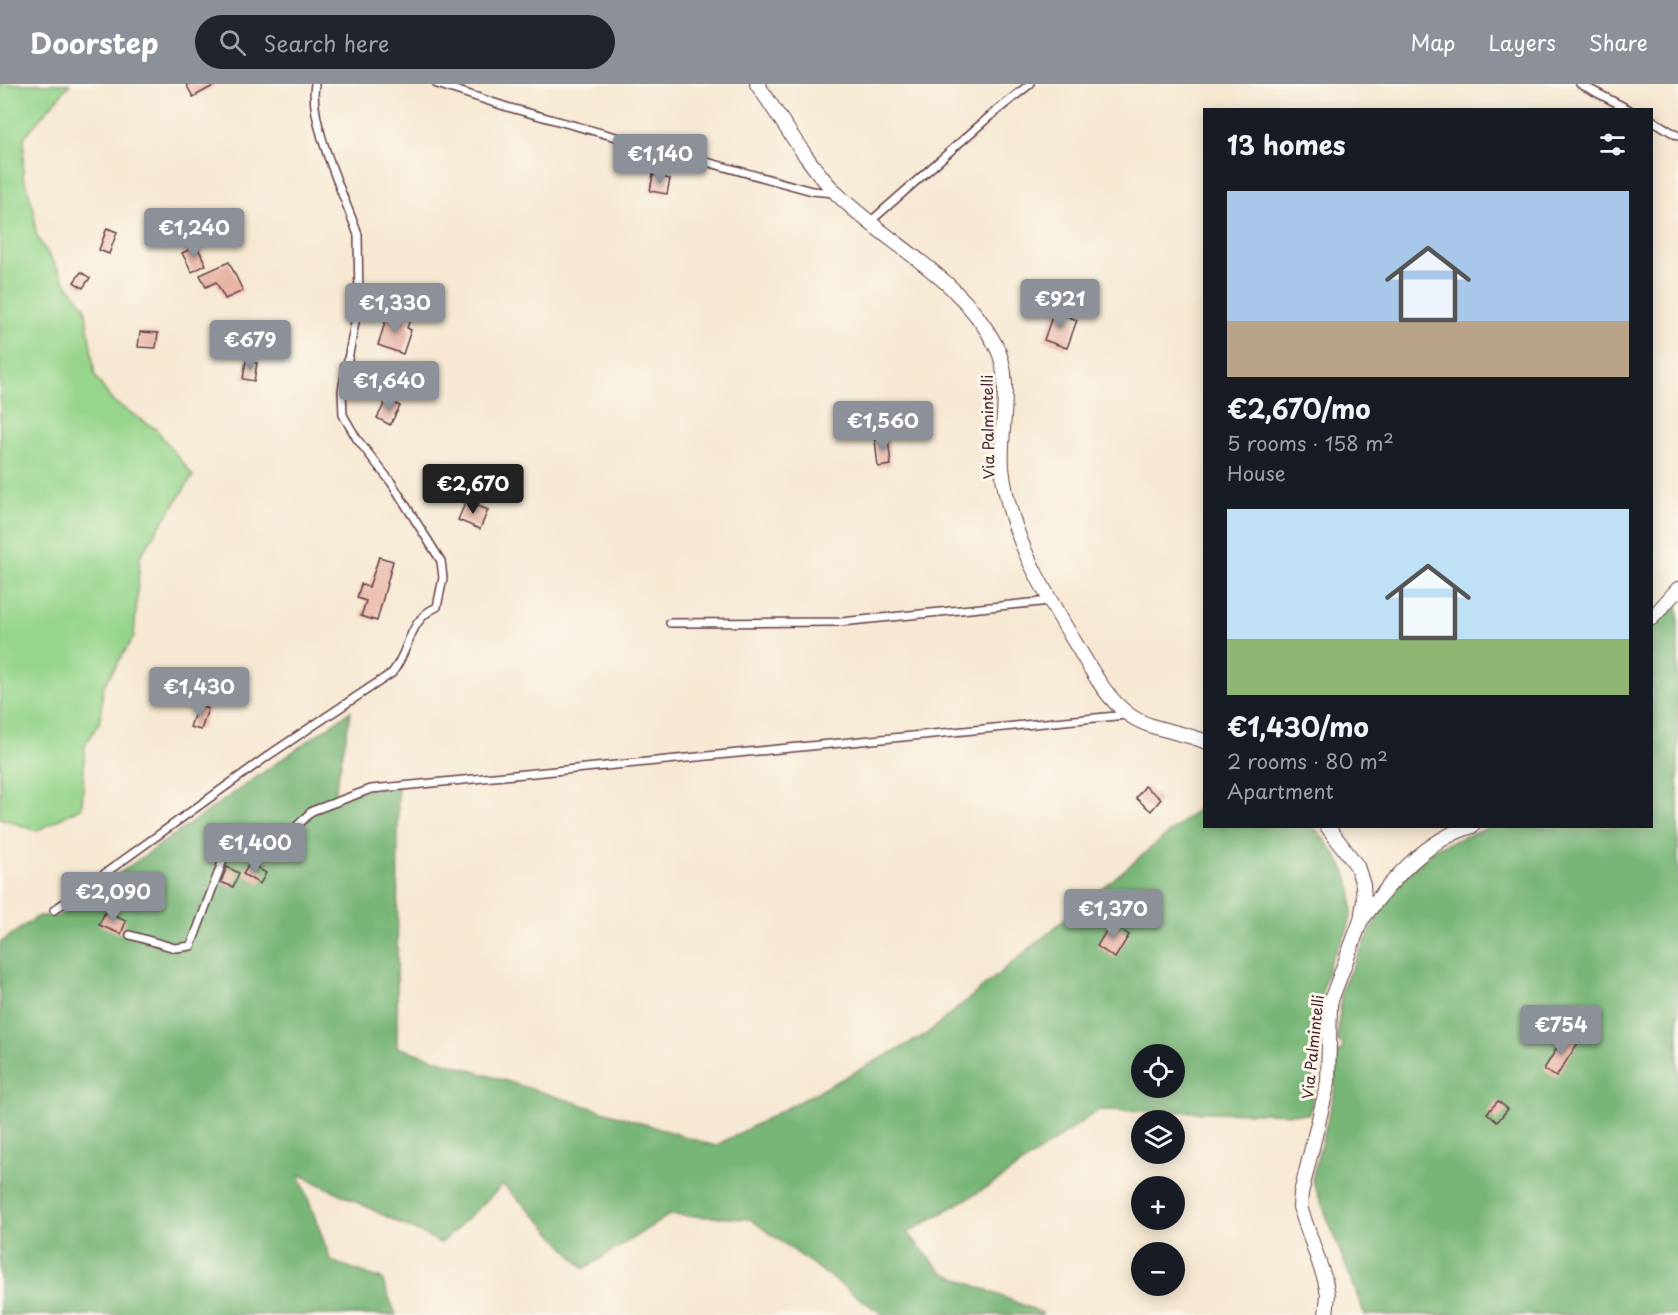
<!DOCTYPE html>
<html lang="en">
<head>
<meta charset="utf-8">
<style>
  :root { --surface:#171b24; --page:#20242c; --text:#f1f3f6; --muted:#9ea1a6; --accent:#8c9099 }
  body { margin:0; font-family:"Playpen Sans",sans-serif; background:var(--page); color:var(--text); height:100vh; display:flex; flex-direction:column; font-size:22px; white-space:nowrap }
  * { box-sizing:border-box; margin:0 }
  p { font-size:20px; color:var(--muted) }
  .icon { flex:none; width:33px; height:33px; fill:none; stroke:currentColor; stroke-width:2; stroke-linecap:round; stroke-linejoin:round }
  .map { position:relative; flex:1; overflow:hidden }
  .panel { position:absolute; left:1203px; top:24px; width:450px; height:720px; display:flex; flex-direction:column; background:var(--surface); border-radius:0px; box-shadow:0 3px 15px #0003 }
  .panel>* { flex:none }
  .tools { position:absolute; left:1131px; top:960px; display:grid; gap:12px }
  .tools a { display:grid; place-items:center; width:54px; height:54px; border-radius:50%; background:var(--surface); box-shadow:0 3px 15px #0003; font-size:30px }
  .price { position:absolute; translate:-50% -51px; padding:0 14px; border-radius:6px; background:var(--accent); color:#fff; font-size:20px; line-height:39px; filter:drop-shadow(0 2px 3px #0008) }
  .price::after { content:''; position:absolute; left:50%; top:36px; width:18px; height:14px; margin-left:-9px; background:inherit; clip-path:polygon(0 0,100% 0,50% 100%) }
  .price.active { background:#222; color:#fff }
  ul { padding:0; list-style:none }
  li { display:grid; align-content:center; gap:12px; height:318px; padding:0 24px }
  li span { display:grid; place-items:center; height:186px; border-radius:0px; color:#555 }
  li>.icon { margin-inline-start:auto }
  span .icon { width:108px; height:108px; fill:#fffc; stroke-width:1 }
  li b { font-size:26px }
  h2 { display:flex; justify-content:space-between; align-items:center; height:72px; padding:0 24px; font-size:26px }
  header { display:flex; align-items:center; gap:36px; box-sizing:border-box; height:84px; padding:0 30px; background:var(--accent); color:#fff }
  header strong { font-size:28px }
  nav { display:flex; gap:33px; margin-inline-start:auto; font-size:21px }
  .search { width:420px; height:54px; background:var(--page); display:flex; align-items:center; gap:15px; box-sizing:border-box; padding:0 21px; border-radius:33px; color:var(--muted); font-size:22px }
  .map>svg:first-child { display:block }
  .green { fill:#96d58b; stroke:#707a5b; stroke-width:1.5 }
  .forest { fill:#78b677; stroke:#616a51; stroke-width:1.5; fill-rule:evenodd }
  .building { fill:#e8b4a6 }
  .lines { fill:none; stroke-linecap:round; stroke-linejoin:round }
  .service-casing { stroke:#643d44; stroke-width:10 }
  .minor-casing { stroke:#643d44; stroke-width:16 }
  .service { stroke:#fff; stroke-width:7 }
  .minor { stroke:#fff; stroke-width:14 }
  .labels { text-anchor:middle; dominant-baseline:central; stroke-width:6; stroke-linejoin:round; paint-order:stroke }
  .street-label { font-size:15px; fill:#4a1f2b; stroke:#fbf7ec }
</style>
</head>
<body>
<header>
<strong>Doorstep</strong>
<div class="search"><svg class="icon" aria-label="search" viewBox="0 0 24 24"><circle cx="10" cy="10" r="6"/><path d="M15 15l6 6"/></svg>Search here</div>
<nav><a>Map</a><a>Layers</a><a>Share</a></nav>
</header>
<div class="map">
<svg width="1678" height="1231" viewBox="0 0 1678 1231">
  <rect width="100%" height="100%" fill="#fbf7ec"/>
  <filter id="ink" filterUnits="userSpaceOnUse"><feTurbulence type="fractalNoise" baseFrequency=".0167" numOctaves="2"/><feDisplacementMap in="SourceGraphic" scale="12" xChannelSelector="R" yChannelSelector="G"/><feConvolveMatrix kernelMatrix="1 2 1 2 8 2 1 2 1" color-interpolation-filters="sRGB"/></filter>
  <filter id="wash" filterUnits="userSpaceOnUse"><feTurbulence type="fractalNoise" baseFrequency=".008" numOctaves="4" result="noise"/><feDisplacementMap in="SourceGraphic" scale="24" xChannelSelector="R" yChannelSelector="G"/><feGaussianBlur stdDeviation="1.35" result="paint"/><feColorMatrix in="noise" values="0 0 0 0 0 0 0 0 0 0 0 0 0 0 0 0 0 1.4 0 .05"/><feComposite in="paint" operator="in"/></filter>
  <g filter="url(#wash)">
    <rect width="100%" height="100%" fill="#f6e8d2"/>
    <!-- green -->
    <path class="green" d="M0 0H70L24 53 23 91 34 126 36 151 68 202 85 222 95 292 112 317 156 345 193 392 140 472 134 552 103 603 100 637 85 661 82 723 37 747 0 734Z"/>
    <!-- forest -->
    <path class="forest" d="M1678 511V1231H1365L1312 1095 1334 1012 1337 969 1342 966 1343 959 1337 958 1342 903 1378 832 1391 809 1416 782 1438 763 1490 743 1652 742V541L1660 527Z
      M351 627 334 713 398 699 397 963 715 1062 925 951 1204 720V742L1314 743C1341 776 1364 804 1346 850 1342 859 1334 867 1330 878 1323 902 1317 929 1313 954 1308 981 1319 1001 1309 1030L1099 1026 996 1098 907 1149 942 1188 1042 1229V1231H883L750 1135 669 1131 584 1185 541 1137 503 1101 441 1159 299 1090 331 1177 382 1195 396 1231H0V859L38 832H58ZM1142 970H1174V1004H1142Z"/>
    <g id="blocks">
      <!-- building -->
      <path class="building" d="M186 0H217L193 13Z
        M653 91 670 95 667 110 650 107Z
        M107 144 117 148 109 170 99 166Z
        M197 162 206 181 192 188 182 169Z
        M229 178 243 207 225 215 216 198 206 203 200 191Z
        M81 188 90 194 83 204 74 198Z
        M1054 227 1077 236 1067 264 1044 256Z
        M397 231 410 236 407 244 411 246 403 270 378 261 387 232 395 235Z
        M140 248 158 249 156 264 138 263Z
        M246 277 257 279 254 297 243 295Z
        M387 315 400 322 390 341 377 334Z
        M888 354 891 381 878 383 875 356Z
        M466 417 488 426 480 445 458 436Z
        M379 473 393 477 377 537 361 532 366 517 357 514 361 500 369 503Z
        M198 621 208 625 201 646 190 643Z
        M1145 702 1161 715 1151 727 1136 714Z
        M250 779 266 789 260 800 243 790Z
        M227 783 239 789 233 803 221 798Z
        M105 828 126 837 121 850 99 841Z
        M1111 839 1129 851 1115 874 1097 862Z
        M1565 951 1578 959 1556 993 1544 985Z
        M1498 1017 1508 1025 1497 1038 1487 1029Z"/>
    </g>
  </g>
  <g filter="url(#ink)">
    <use href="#blocks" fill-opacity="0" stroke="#643d44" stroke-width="1.5"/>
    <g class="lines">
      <!-- service casing -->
      <g class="service-casing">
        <path id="service" d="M437 0 507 23 812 107 834 109
          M1580 0 1630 26
          M1652 36 1678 52
          M871 137 990 32 1030 0
          M670 539 841 538 1050 517
          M54 826 272 669 392 589C410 567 408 535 437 523L443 494 441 477 391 398 357 355 343 331 342 307 359 217 358 151C345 113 308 38 315 0
          M130 851 175 864 191 862 223 776 231 765 291 748 312 727 371 705 1126 631"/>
      </g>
      <!-- minor casing -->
      <g class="minor-casing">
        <path id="minor" d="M757 0C781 34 808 81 837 110 891 163 960 192 996 262 1014 295 999 347 1002 384 1009 451 1043 505 1077 562 1091 585 1106 614 1128 630 1149 646 1180 647 1204 657
          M1652 534 1678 505
          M1363 834C1392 796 1424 757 1472 742
          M1326 1231 1328 1211 1325 1196 1300 1123 1301 1109 1328 998 1330 919 1361 836 1364 816 1363 801 1357 782 1327 742"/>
      </g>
      <!-- service -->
      <use href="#service" class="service"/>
      <!-- minor -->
      <use href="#minor" class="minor"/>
    </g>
  </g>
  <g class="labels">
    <!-- street labels -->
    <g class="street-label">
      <text transform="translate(987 343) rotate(-91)">Via Palmintelli</text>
      <text transform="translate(1312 963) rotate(-84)">Via Palmintelli</text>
    </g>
  </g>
</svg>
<div class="tools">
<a><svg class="icon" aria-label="locate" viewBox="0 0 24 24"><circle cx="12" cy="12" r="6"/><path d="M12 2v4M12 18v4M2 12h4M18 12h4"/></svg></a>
<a><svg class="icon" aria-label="layers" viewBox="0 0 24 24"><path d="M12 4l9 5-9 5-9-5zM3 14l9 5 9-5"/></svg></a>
<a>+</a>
<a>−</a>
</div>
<b class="price" style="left:660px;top:101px">€1,140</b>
<b class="price" style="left:194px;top:175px">€1,240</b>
<b class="price" style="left:1060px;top:246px">€921</b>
<b class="price" style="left:395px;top:250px">€1,330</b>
<b class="price" style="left:250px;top:287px">€679</b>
<b class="price" style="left:389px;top:328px">€1,640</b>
<b class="price" style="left:883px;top:368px">€1,560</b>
<b class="price active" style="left:473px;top:431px">€2,670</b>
<b class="price" style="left:199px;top:634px">€1,430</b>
<b class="price" style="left:255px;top:790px">€1,400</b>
<b class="price" style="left:113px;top:839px">€2,090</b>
<b class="price" style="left:1113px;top:856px">€1,370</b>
<b class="price" style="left:1561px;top:972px">€754</b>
<section class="panel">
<h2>13 homes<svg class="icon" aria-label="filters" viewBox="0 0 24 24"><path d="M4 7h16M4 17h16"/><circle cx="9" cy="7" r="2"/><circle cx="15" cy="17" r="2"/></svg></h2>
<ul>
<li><span style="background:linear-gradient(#a9c7e8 70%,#b9a48a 0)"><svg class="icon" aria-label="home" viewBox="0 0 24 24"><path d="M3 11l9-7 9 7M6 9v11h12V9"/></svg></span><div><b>€2,670/mo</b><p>5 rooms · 158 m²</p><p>House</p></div></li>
<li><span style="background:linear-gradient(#bfe0f5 70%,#8fb573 0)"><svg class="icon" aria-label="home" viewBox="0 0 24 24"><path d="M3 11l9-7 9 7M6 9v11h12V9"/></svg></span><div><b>€1,430/mo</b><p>2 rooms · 80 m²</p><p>Apartment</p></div></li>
</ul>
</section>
</div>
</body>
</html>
